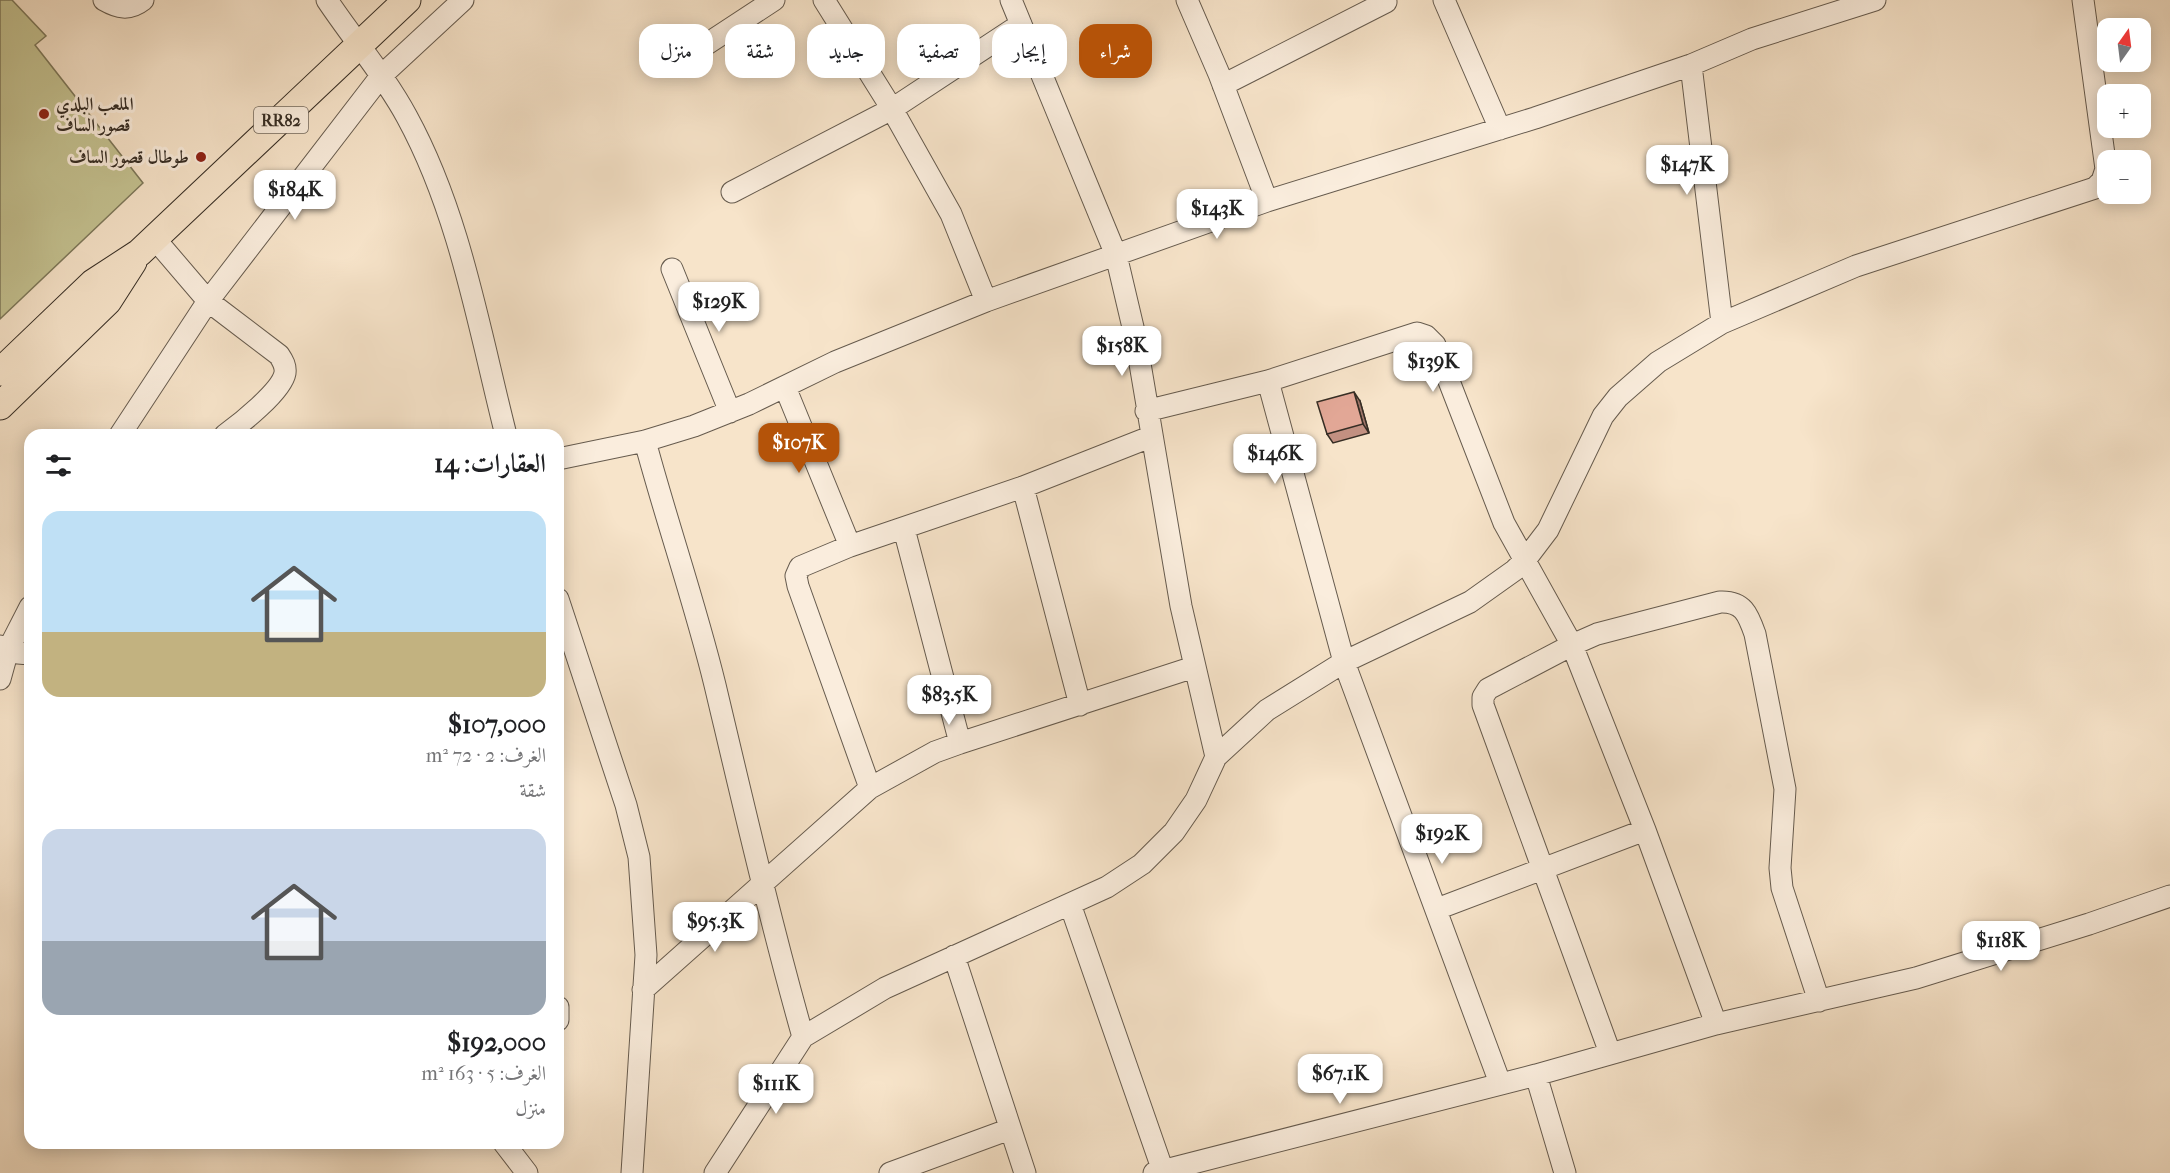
<!DOCTYPE html>
<html lang="ar">
<head>
<meta charset="utf-8">
<style>
  :root { --surface:#fff; --page:#f6f6f6; --text:#202124; --muted:#757577; --accent:#b45309 }
  body { margin:0; font-family:"IM FELL French Canon",Amiri,serif; background:var(--page); color:var(--text); direction:rtl; height:100vh; display:flex; flex-direction:column; font-size:22px; white-space:nowrap }
  * { box-sizing:border-box; margin:0 }
  p { font-size:20px; color:var(--muted) }
  .icon { flex:none; width:33px; height:33px; fill:none; stroke:currentColor; stroke-width:2; stroke-linecap:round; stroke-linejoin:round }
  .map { position:relative; flex:1; overflow:hidden; direction:ltr }
  .panel { position:absolute; left:24px; top:429px; width:540px; height:720px; display:flex; flex-direction:column; background:var(--surface); border-radius:18px; box-shadow:0 3px 15px #0003; direction:rtl }
  .panel>* { flex:none }
  .hud { position:absolute; left:582px; top:24px; width:570px; height:54px; direction:rtl; display:flex; gap:12px }
  .needle { width:39px; rotate:14deg }
  .fabs { position:absolute; left:2097px; top:18px; display:grid; gap:12px }
  .fabs a { display:grid; place-items:center; width:54px; height:54px; border-radius:12px; background:var(--surface); box-shadow:0 3px 15px #0003; font-size:30px }
  .price { position:absolute; translate:-50% -51px; padding:0 14px; border-radius:12px; background:#fff; color:#222; font-size:20px; line-height:39px; filter:drop-shadow(0 2px 3px #0008) }
  .price::after { content:''; position:absolute; left:50%; top:36px; width:18px; height:14px; margin-left:-9px; background:inherit; clip-path:polygon(0 0,100% 0,50% 100%) }
  .price.selected { background:var(--accent); color:#fff }
  ul { padding:0; list-style:none }
  li { display:grid; align-content:center; gap:12px; height:318px; padding:0 18px }
  li span { display:grid; place-items:center; height:186px; border-radius:18px; color:#555 }
  li>.icon { margin-inline-start:auto }
  span .icon { width:108px; height:108px; fill:#fffc; stroke-width:1 }
  li b { font-size:26px }
  h2 { display:flex; justify-content:space-between; align-items:center; height:72px; padding:0 18px; font-size:26px }
  .chip { padding:0 21px; border-radius:18px; background:var(--surface); box-shadow:0 3px 15px #0003; font-size:21px; line-height:54px }
  .chip.selected { background:var(--accent); color:#fff }
  .map>svg:first-child { display:block }
  .pitch { fill:#c4c291; stroke:#7d785a; stroke-width:1.5 }
  .lines { fill:none; stroke-linecap:round; stroke-linejoin:round }
  .minor-casing { stroke:#665b4e; stroke-width:23 }
  .major-casing { stroke:#362d24; stroke-width:29 }
  .minor { stroke:#faeddd; stroke-width:21 }
  .major { stroke:#f7e4ca; stroke-width:27 }
  .wall { fill:#c29081; stroke:#362d24; stroke-width:1.5 }
  .shaded-wall { fill:#9e7569; stroke:#362d24; stroke-width:1.5 }
  .building { fill:#e2a796; stroke:#362d24; stroke-width:1.5 }
  .poi-dot { fill:#8f2418; stroke:#faeddd; stroke-width:2 }
  .labels { text-anchor:middle; dominant-baseline:central; stroke-width:6; stroke-linejoin:round; paint-order:stroke }
  .shield { fill:#faeddd; stroke:#71675c; stroke-width:1.5 }
  .shield-label { font-size:16px; font-weight:bold; fill:#362d24 }
  .poi-label { font-size:18px; font-weight:bold; fill:#362d24; stroke:#faeddd; text-anchor:start }
</style>
</head>
<body>
<div class="map">
<svg width="2170" height="1173" viewBox="0 0 2170 1173">
  <rect width="100%" height="100%" fill="#f7e4ca"/>
  <filter id="stains"><feTurbulence type="fractalNoise" baseFrequency=".00333" numOctaves="4"/><feColorMatrix values="0 0 0 0 .2 0 0 0 0 .09 0 0 0 0 .02 0 0 0 .5 -.17"/></filter>
  <radialGradient id="worn" r=".72"><stop offset=".6" stop-color="#630" stop-opacity="0"/><stop offset="1" stop-color="#630" stop-opacity=".3"/></radialGradient>
  <!-- pitch -->
  <path class="pitch" d="M0 0H12L46 36 35 45 143 183 0 319Z"/>
  <g class="lines">
    <!-- minor casing -->
    <g class="minor-casing">
      <path id="minor" d="M104 0C118 8 129 11 143 0
        M327 0C353 39 385 76 407 117 460 214 479 329 506 435
        M824 0 892 109 951 214 986 301
        M1011 0 1116 255 1136 340 1181 606 1216 757
        M1187 0 1219 74 1267 201
        M1444 0 1500 129
        M684 59 774 0
        M1691 65 1722 323
        M1223 85 1386 2 1385 0
        M732 192 892 109 1021 24
        M155 239 208 301 279 355C283 361 286 366 285 373 282 391 240 424 225 435
        M672 269 730 412
        M1268 381 1417 333 1426 336 1435 345 1504 523 1572 645 1488 689 1483 697V705L1610 1053
        M785 387 850 546
        M1146 411 1268 381 1344 662 1500 1083
        M120 435 208 301 381 76 463 0
        M645 441C667 523 695 603 715 685 743 803 770 920 803 1037
        M558 459 645 441 694 426 749 404 835 362 986 301 1267 201 1535 118 1691 65 1752 39 1875 0
        M1023 487 1080 705
        M904 529 960 743
        M558 599 626 805 639 857 646 955 632 1173
        M0 646 18 653 30 654
        M0 679 8 650 30 607
        M870 788 798 586 796 576 800 567 850 546 1023 487 1150 437
        M1070 904 1163 1171
        M1437 909 1645 830
        M954 956 1025 1173
        M643 990 870 788 935 752 960 743 1194 667
        M558 1007V1020
        M1716 1024 1645 830 1572 645 1597 634 1720 602C1743 601 1748 614 1755 634L1785 789 1780 868 1782 888 1819 1001
        M504 1143 527 1173
        M715 1173 803 1037 885 988 1107 887 1142 864 1174 832 1196 800 1216 757 1267 710 1344 662 1470 602 1515 570 1526 559 1548 530 1603 416 1618 397 1658 362 1722 323 1856 266 2095 188 2102 181 2106 169 2083 0
        M890 1173 1010 1129
        M1154 1173 1536 1075
        M1565 1173 1536 1075 1716 1024 1916 978 2089 924 2170 896"/>
    </g>
    <!-- major casing -->
    <g class="major-casing">
      <path id="major" d="M0 372 93 283 139 253 407 0
        M0 406 108 301 133 262"/>
    </g>
    <!-- minor -->
    <use href="#minor" class="minor"/>
    <!-- major -->
    <use href="#major" class="major"/>
  </g>
  <!-- wall -->
  <path class="wall" d="M1360 401 1369 433 1333 443 1327 434Z"/>
  <!-- shaded-wall -->
  <path class="shaded-wall" d="M1354 392 1360 401 1369 433 1363 424Z"/>
  <!-- building -->
  <path class="building" d="M1354 392 1363 424 1327 434 1317 402Z"/>
  <!-- markers -->
  <g class="poi-dot">
    <circle cx="44" cy="114" r="6"/>
    <circle cx="201" cy="157" r="6"/>
  </g>
  <g class="labels">
    <!-- shield labels -->
    <rect class="shield" x="254" y="107" width="54" height="26" rx="4.5"/>
    <g class="shield-label">
      <text x="281" y="120">RR82</text>
    </g>
    <!-- poi labels -->
    <g class="poi-label">
      <text x="56" y="104">الملعب البلدي<tspan x="56" dy="21">قصور الساف</tspan></text>
      <text x="189" y="157" text-anchor="end">طوطال قصور الساف</text>
    </g>
  </g>
  <rect width="100%" height="100%" filter="url(#stains)"/>
  <rect width="100%" height="100%" fill="url(#worn)"/>
</svg>
<div class="fabs">
<a><svg class="needle" viewBox="-14 -14 28 28"><path d="M0-13l5 13h-10z" fill="#e53935"/><path d="M0 13l5-13h-10z" fill="#757577"/></svg></a>
<a>+</a>
<a>−</a>
</div>
<b class="price" style="left:1687px;top:196px">$147K</b>
<b class="price" style="left:295px;top:221px">$184K</b>
<b class="price" style="left:1217px;top:240px">$143K</b>
<b class="price" style="left:719px;top:333px">$129K</b>
<b class="price" style="left:1122px;top:377px">$158K</b>
<b class="price" style="left:1433px;top:393px">$139K</b>
<b class="price selected" style="left:799px;top:474px">$107K</b>
<b class="price" style="left:1275px;top:485px">$146K</b>
<b class="price" style="left:949px;top:726px">$83.5K</b>
<b class="price" style="left:1442px;top:865px">$192K</b>
<b class="price" style="left:715px;top:953px">$95.3K</b>
<b class="price" style="left:2001px;top:972px">$118K</b>
<b class="price" style="left:1340px;top:1105px">$67.1K</b>
<b class="price" style="left:776px;top:1115px">$111K</b>
<div class="hud">
<a class="chip selected">شراء</a>
<a class="chip">إيجار</a>
<a class="chip">تصفية</a>
<a class="chip">جديد</a>
<a class="chip">شقة</a>
<a class="chip">منزل</a>
</div>
<section class="panel">
<h2>العقارات: 14<svg class="icon" aria-label="filters" viewBox="0 0 24 24"><path d="M4 7h16M4 17h16"/><circle cx="9" cy="7" r="2"/><circle cx="15" cy="17" r="2"/></svg></h2>
<ul>
<li><span style="background:linear-gradient(#bfe0f5 65%,#c2b280 0)"><svg class="icon" aria-label="home" viewBox="0 0 24 24"><path d="M3 11l9-7 9 7M6 9v11h12V9"/></svg></span><div><b>$107,000</b><p>الغرف: 2 · 72 m²</p><p>شقة</p></div></li>
<li><span style="background:linear-gradient(#c9d6e8 60%,#9aa5b1 0)"><svg class="icon" aria-label="home" viewBox="0 0 24 24"><path d="M3 11l9-7 9 7M6 9v11h12V9"/></svg></span><div><b>$192,000</b><p>الغرف: 5 · 163 m²</p><p>منزل</p></div></li>
</ul>
</section>
</div>
</body>
</html>
